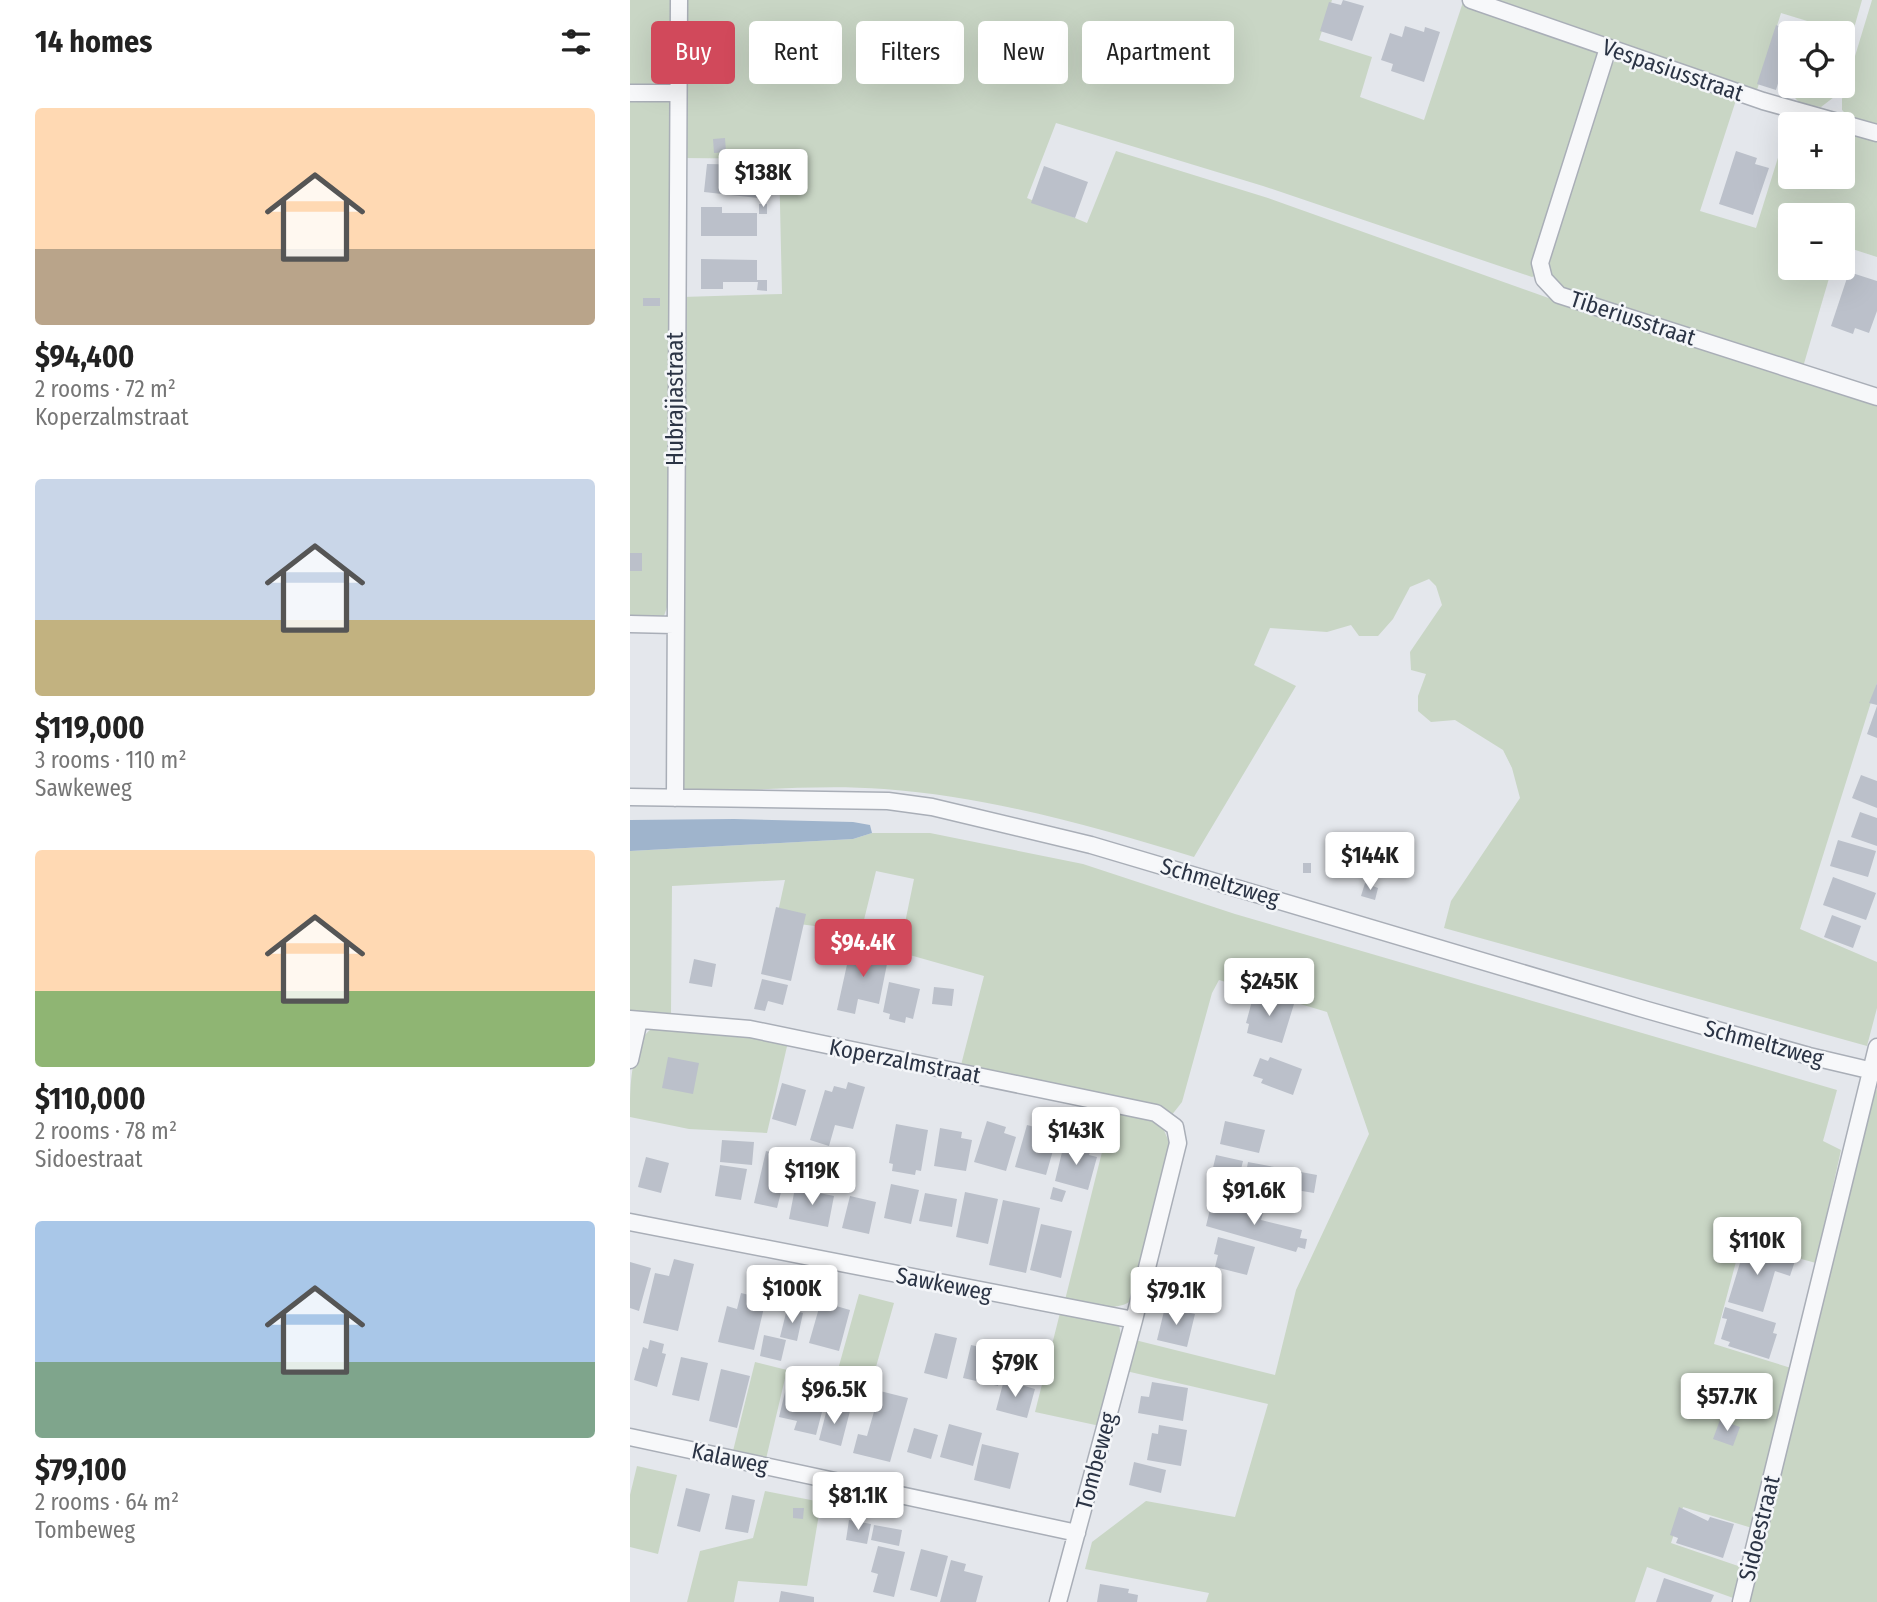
<!DOCTYPE html>
<html lang="en">
<head>
<meta charset="utf-8">
<style>
  :root { --surface:#fff; --page:#f2f2f2; --text:#222; --muted:#767676; --accent:#d1495b }
  body { margin:0; font-family:"Fira Sans Condensed",sans-serif; background:var(--page); color:var(--text); height:100vh; display:flex; flex-direction:column; font-size:26px; white-space:nowrap }
  * { box-sizing:border-box; margin:0 }
  p { font-size:23px; color:var(--muted) }
  .icon { flex:none; width:38px; height:38px; fill:none; stroke:currentColor; stroke-width:2; stroke-linecap:round; stroke-linejoin:round }
  .map { position:relative; flex:1; overflow:hidden }
  .drawer { display:flex; flex-direction:column; background:var(--surface); width:630px }
  .drawer>* { flex:none }
  .guide { position:absolute; left:21px; top:21px; width:665px; height:63px; display:flex; gap:14px }
  .controls { position:absolute; left:1148px; top:21px; display:grid; gap:14px }
  .controls a { display:grid; place-items:center; width:77px; height:77px; border-radius:7px; background:var(--surface); box-shadow:0 7px 28px #0002; font-size:35px }
  .price { position:absolute; translate:-50% -60px; padding:0 16px; border-radius:7px; background:#fff; color:#222; font-size:23px; line-height:46px; filter:drop-shadow(0 2px 4px #0008) }
  .price::after { content:''; position:absolute; left:50%; top:42px; width:21px; height:16px; margin-left:-10px; background:inherit; clip-path:polygon(0 0,100% 0,50% 100%) }
  .price.on { background:var(--accent); color:#fff }
  ul { padding:0; list-style:none }
  li { display:grid; align-content:center; gap:14px; height:371px; padding:0 35px }
  li span { display:grid; place-items:center; height:217px; border-radius:7px; color:#555 }
  li>.icon { margin-inline-start:auto }
  span .icon { width:126px; height:126px; fill:#fffc; stroke-width:1 }
  li b { font-size:30px }
  h2 { display:flex; justify-content:space-between; align-items:center; height:84px; padding:0 35px; font-size:30px }
  .pill { padding:0 24px; border-radius:7px; background:var(--surface); box-shadow:0 7px 28px #0002; font-size:24px; line-height:63px }
  .pill.on { background:var(--accent); color:#fff }
  main { display:flex; flex:1; min-height:0 }
  .map>svg:first-child { display:block }
  .green { fill:#c9d6c5 }
  .water { fill:#9fb4cc }
  .building { fill:#bbc0ca }
  .lines { fill:none; stroke-linecap:round; stroke-linejoin:round }
  .minor-casing { stroke:#a9aeb7; stroke-width:19 }
  .minor { stroke:#f7f8fa; stroke-width:16 }
  .labels { text-anchor:middle; dominant-baseline:central; stroke-width:5; stroke-linejoin:round; paint-order:stroke }
  .street-label { font-size:23px; fill:#2b3445; stroke:#f4f6f9 }
</style>
</head>
<body>
<main>
<section class="drawer">
<h2>14 homes<svg class="icon" aria-label="filters" viewBox="0 0 24 24"><path d="M4 7h16M4 17h16"/><circle cx="9" cy="7" r="2"/><circle cx="15" cy="17" r="2"/></svg></h2>
<ul>
<li><span style="background:linear-gradient(#ffd9b3 65%,#b9a48a 0)"><svg class="icon" aria-label="home" viewBox="0 0 24 24"><path d="M3 11l9-7 9 7M6 9v11h12V9"/></svg></span><div><b>$94,400</b><p>2 rooms · 72 m²</p><p>Koperzalmstraat</p></div></li>
<li><span style="background:linear-gradient(#c9d6e8 65%,#c2b280 0)"><svg class="icon" aria-label="home" viewBox="0 0 24 24"><path d="M3 11l9-7 9 7M6 9v11h12V9"/></svg></span><div><b>$119,000</b><p>3 rooms · 110 m²</p><p>Sawkeweg</p></div></li>
<li><span style="background:linear-gradient(#ffd9b3 65%,#8fb573 0)"><svg class="icon" aria-label="home" viewBox="0 0 24 24"><path d="M3 11l9-7 9 7M6 9v11h12V9"/></svg></span><div><b>$110,000</b><p>2 rooms · 78 m²</p><p>Sidoestraat</p></div></li>
<li><span style="background:linear-gradient(#a9c7e8 65%,#7fa58c 0)"><svg class="icon" aria-label="home" viewBox="0 0 24 24"><path d="M3 11l9-7 9 7M6 9v11h12V9"/></svg></span><div><b>$79,100</b><p>2 rooms · 64 m²</p><p>Tombeweg</p></div></li>
</ul>
</section>
<div class="map">
<svg width="1247" height="1602" viewBox="0 0 1247 1602">
  <rect width="100%" height="100%" fill="#e4e7ec"/>
  <!-- green -->
  <path class="green" d="M0 0H44L38 604 34 616 0 615Z
    M53 0H702L689 40 742 57 730 97 794 120 833 2 962 45 971 58 909 274 902 277 633 186 426 123 397 198 457 223 486 151 638 198 952 310 1247 405V683L1170 929 1247 962V1008L1237 1046 814 928 821 901 890 798 882 768 873 750 825 720 801 722 788 711V696L796 674 781 670 780 652 812 605 806 586 799 579 780 587 763 619 748 636H729L721 625 697 632 640 628 624 665 666 686 564 857C463 826 360 797 254 789 189 784 122 791 57 792L51 788 52 297 152 294 149 159 52 158Z
    M867 0H1232L1213 67V33H1199L1200 28 1151 13 1127 90Z
    M1242 0H1247V125L1218 116 1212 110V99Z
    M993 58 1107 97 1070 211 1126 228 1162 113 1198 124H1160V177H1213V129L1247 140V257L1213 246V215H1160V268H1202L1173 367 935 291 917 272V260L977 73 982 63Z
    M1168 86H1207L1204 97 1191 107 1171 104 1165 98Z
    M242 833H300L453 864 605 914 1207 1090 1193 1141 1211 1150 1186 1263 1111 1243 1084 1344 1161 1368 1122 1528 1053 1507 1041 1543 1114 1568 1106 1599 1017 1567 1005 1602H576L579 1593 455 1569 462 1542 516 1501 605 1517 638 1404 496 1371 505 1340 645 1375 666 1290 739 1134 697 1012 589 980 582 993 552 1102 541 1116 331 1065 354 976 269 952 284 879 246 871 231 932 146 921 155 880 42 886 41 1013 0 1012V851L223 839Z
    M28 1026 96 1031 158 1042 137 1133 59 1129 0 1117C0 1089 0 1034 28 1026Z
    M1247 1089V1602H1119L1239 1103Z
    M483 1108 530 1121 542 1149 502 1300C484 1314 456 1304 435 1300Z
    M229 1294 264 1303 242 1381 207 1373Z
    M430 1313 489 1325 492 1341 470 1426 405 1412Z
    M125 1362 157 1370 136 1459 103 1451Z
    M7 1466 47 1475 28 1554 0 1547V1495Z
    M135 1491 191 1502 177 1586 108 1581 104 1602H57L70 1551 123 1538Z"/>
  <!-- water -->
  <path class="water" d="M104 819 223 822 240 825 242 833 223 839 0 851V820Z"/>
  <!-- building -->
  <path class="building" d="M713 0 734 6 722 41 690 31 699 2 711 5Z
    M1146 25 1171 33H1160V66L1154 64 1146 90 1127 84Z
    M775 26 794 32 795 27 810 32 794 82 761 71 763 64 751 60 760 33 772 37Z
    M73 32H80V45H73Z
    M95 138 96 152 84 153 83 139Z
    M1106 151 1127 158 1125 164 1139 168 1123 215 1089 204Z
    M77 164 129 165 128 198 74 192Z
    M414 166 458 182 445 218 401 203Z
    M129 204H137V214H129Z
    M71 207H92V213H127V236H71Z
    M71 259 127 260V280H137V291L127 290 128 282H93V289H71Z
    M1219 272 1247 281V311L1239 333 1225 328 1223 334 1201 326Z
    M13 298H30V306H13Z
    M0 553H12V571H0Z
    M1247 683V705L1239 703Z
    M1247 706V738L1237 734Z
    M1231 775 1247 781V808L1222 798Z
    M1230 812 1247 818V846L1221 837Z
    M1208 840 1246 851 1238 877 1200 866Z
    M673 863H681V873H673Z
    M1203 877 1246 893 1236 920 1193 905Z
    M735 883 748 888 745 900 731 896Z
    M146 907 176 914 161 981 131 974Z
    M1202 915 1231 926 1223 948 1194 937Z
    M232 949 259 954 249 1004 228 999 225 1014 207 1010 220 951 231 953Z
    M64 959 86 964 82 987 59 983Z
    M132 979 158 985 153 1005 138 1001 135 1011 124 1009Z
    M259 982 290 989 283 1019 276 1017 275 1023 259 1019 260 1014 253 1012Z
    M304 987 324 989 322 1006 302 1004Z
    M628 993 664 1004 652 1043 617 1033 619 1024 616 1023 622 1001 625 1002Z
    M38 1057 69 1063 63 1094 32 1088Z
    M640 1057 672 1069 663 1095 631 1083 633 1079 623 1076 630 1058 638 1061Z
    M218 1082 235 1087 223 1129 205 1125 199 1146 180 1140 195 1090 202 1092 204 1086 216 1089Z
    M152 1083 176 1090 166 1126 142 1119Z
    M357 1121 376 1127 374 1133 386 1137 376 1171 344 1162Z
    M595 1121 635 1130 629 1153 590 1144Z
    M266 1124 298 1130 291 1171 286 1170 285 1175 262 1171 263 1164 259 1163Z
    M397 1125 428 1133 416 1175 385 1167Z
    M310 1128 332 1132 331 1138 342 1140 336 1171 304 1166Z
    M92 1140 124 1142 122 1165 90 1162Z
    M441 1145 461 1150 459 1155 467 1157 458 1190 425 1181 433 1148 440 1150Z
    M136 1151 160 1157 147 1208 124 1203Z
    M586 1155 613 1161 608 1182 581 1176Z
    M16 1157 39 1163 31 1193 8 1187Z
    M618 1162 687 1175 684 1193 660 1189 657 1203 612 1195Z
    M90 1165 117 1169 111 1200 85 1196Z
    M261 1184 289 1190 281 1224 254 1218Z
    M423 1187 436 1191 432 1202 420 1199Z
    M165 1188 204 1196 198 1227 159 1219Z
    M335 1192 368 1199 358 1244 326 1237Z
    M295 1193 327 1199 322 1227 289 1221Z
    M220 1196 246 1202 239 1234 212 1228Z
    M373 1200 410 1208 396 1273 359 1265Z
    M582 1201 633 1213 631 1220 672 1230 670 1238 677 1239 675 1249 668 1247 666 1252 576 1226Z
    M411 1224 442 1231 431 1278 400 1270Z
    M588 1237 625 1247 617 1275 585 1267 588 1255 584 1254Z
    M1111 1245 1165 1261 1160 1276 1145 1271 1133 1312 1098 1302 1110 1263 1106 1262Z
    M44 1259 64 1264 48 1331 13 1323 25 1273 39 1276Z
    M0 1262 21 1268 9 1311 0 1308Z
    M547 1268 560 1271 558 1279 545 1276Z
    M111 1293 136 1299 124 1350 88 1342 97 1306 107 1309Z
    M199 1304 220 1310 209 1351 179 1343 189 1308 198 1311Z
    M535 1307 565 1314 557 1347 527 1340Z
    M1095 1307 1146 1323 1143 1333 1147 1334 1139 1359 1098 1346 1100 1342 1091 1339 1097 1319 1092 1318Z
    M157 1309 173 1313 167 1341 150 1337Z
    M305 1333 327 1338 317 1379 294 1373Z
    M134 1335 156 1340 151 1361 130 1356Z
    M20 1340 34 1344 32 1353 36 1354 27 1387 4 1380 13 1347 18 1349Z
    M396 1342 417 1346 411 1370 390 1365Z
    M341 1345 376 1353 368 1386 333 1378Z
    M51 1357 78 1363 69 1401 42 1395Z
    M91 1369 120 1376 107 1428 79 1421Z
    M159 1376 199 1385 186 1435 164 1430 167 1421 149 1417Z
    M374 1380 405 1389 397 1418 366 1410Z
    M522 1382 558 1388 553 1421 508 1413 511 1396 519 1397Z
    M224 1391 237 1395 233 1411 219 1407Z
    M250 1391 278 1398 260 1462 223 1453 228 1434 237 1436Z
    M198 1405 220 1411 211 1446 189 1440Z
    M1090 1420 1110 1427 1103 1446 1083 1439Z
    M319 1424 352 1433 343 1466 310 1457Z
    M529 1425 557 1430 551 1466 517 1460 522 1433 528 1434Z
    M284 1428 308 1435 301 1459 277 1452Z
    M352 1444 389 1453 380 1489 344 1480Z
    M504 1462 536 1470 531 1493 499 1485Z
    M56 1488 80 1494 70 1532 47 1526Z
    M102 1495 125 1500 118 1533 95 1529Z
    M1049 1507 1078 1521 1080 1517 1104 1524 1093 1558 1046 1543 1048 1538 1040 1535Z
    M163 1508H174L173 1519 163 1518Z
    M219 1520 241 1524 237 1544 216 1540Z
    M244 1525 272 1530 269 1546 241 1540Z
    M248 1546 275 1552 264 1597 243 1592 248 1574 241 1572Z
    M291 1549 318 1556 307 1597 280 1590Z
    M321 1560 336 1564 334 1571 353 1576 346 1602H310Z
    M1034 1578 1084 1595 1081 1602H1026Z
    M470 1584 499 1589 498 1593 508 1595 507 1602H467Z
    M151 1591 184 1597V1602H149Z"/>
  <g class="lines">
    <!-- minor casing -->
    <g class="minor-casing">
      <path id="minor" d="M841 0 1133 101 1247 133
        M978 48 910 263 914 279 929 295 1247 397
        M0 93H48
        M0 624 44 625
        M0 797 258 801 302 807 461 845 1017 1010 1179 1056 1247 1072
        M45 798 49 0
        M0 1019 120 1029 526 1113 545 1127 548 1143 504 1320 428 1602
        M0 1060 9 1020
        M0 1222 504 1320
        M0 1437 447 1533
        M1111 1602 1247 1047"/>
    </g>
    <!-- minor -->
    <use href="#minor" class="minor"/>
  </g>
  <g class="labels">
    <!-- street labels -->
    <g class="street-label">
      <text transform="translate(1043 70) rotate(19)">Vespasiusstraat</text>
      <text transform="translate(1003 318) rotate(18)">Tiberiusstraat</text>
      <text transform="translate(45 399) rotate(-90)">Hubrajiastraat</text>
      <text transform="translate(590 882) rotate(16)">Schmeltzweg</text>
      <text transform="translate(1134 1043) rotate(15)">Schmeltzweg</text>
      <text transform="translate(275 1061) rotate(11)">Koperzalmstraat</text>
      <text transform="translate(314 1284) rotate(11)">Sawkeweg</text>
      <text transform="translate(100 1458) rotate(12)">Kalaweg</text>
      <text transform="translate(466 1461) rotate(-75)">Tombeweg</text>
      <text transform="translate(1129 1528) rotate(-76)">Sidoestraat</text>
    </g>
  </g>
</svg>
<div class="controls">
<a><svg class="icon" aria-label="locate" viewBox="0 0 24 24"><circle cx="12" cy="12" r="6"/><path d="M12 2v4M12 18v4M2 12h4M18 12h4"/></svg></a>
<a>+</a>
<a>−</a>
</div>
<b class="price" style="left:133px;top:209px">$138K</b>
<b class="price" style="left:740px;top:892px">$144K</b>
<b class="price on" style="left:233px;top:979px">$94.4K</b>
<b class="price" style="left:639px;top:1018px">$245K</b>
<b class="price" style="left:446px;top:1167px">$143K</b>
<b class="price" style="left:182px;top:1207px">$119K</b>
<b class="price" style="left:624px;top:1227px">$91.6K</b>
<b class="price" style="left:1127px;top:1277px">$110K</b>
<b class="price" style="left:162px;top:1325px">$100K</b>
<b class="price" style="left:546px;top:1327px">$79.1K</b>
<b class="price" style="left:385px;top:1399px">$79K</b>
<b class="price" style="left:204px;top:1426px">$96.5K</b>
<b class="price" style="left:1097px;top:1433px">$57.7K</b>
<b class="price" style="left:228px;top:1532px">$81.1K</b>
<div class="guide">
<a class="pill on">Buy</a>
<a class="pill">Rent</a>
<a class="pill">Filters</a>
<a class="pill">New</a>
<a class="pill">Apartment</a>
</div>
</div>
</main>
</body>
</html>
